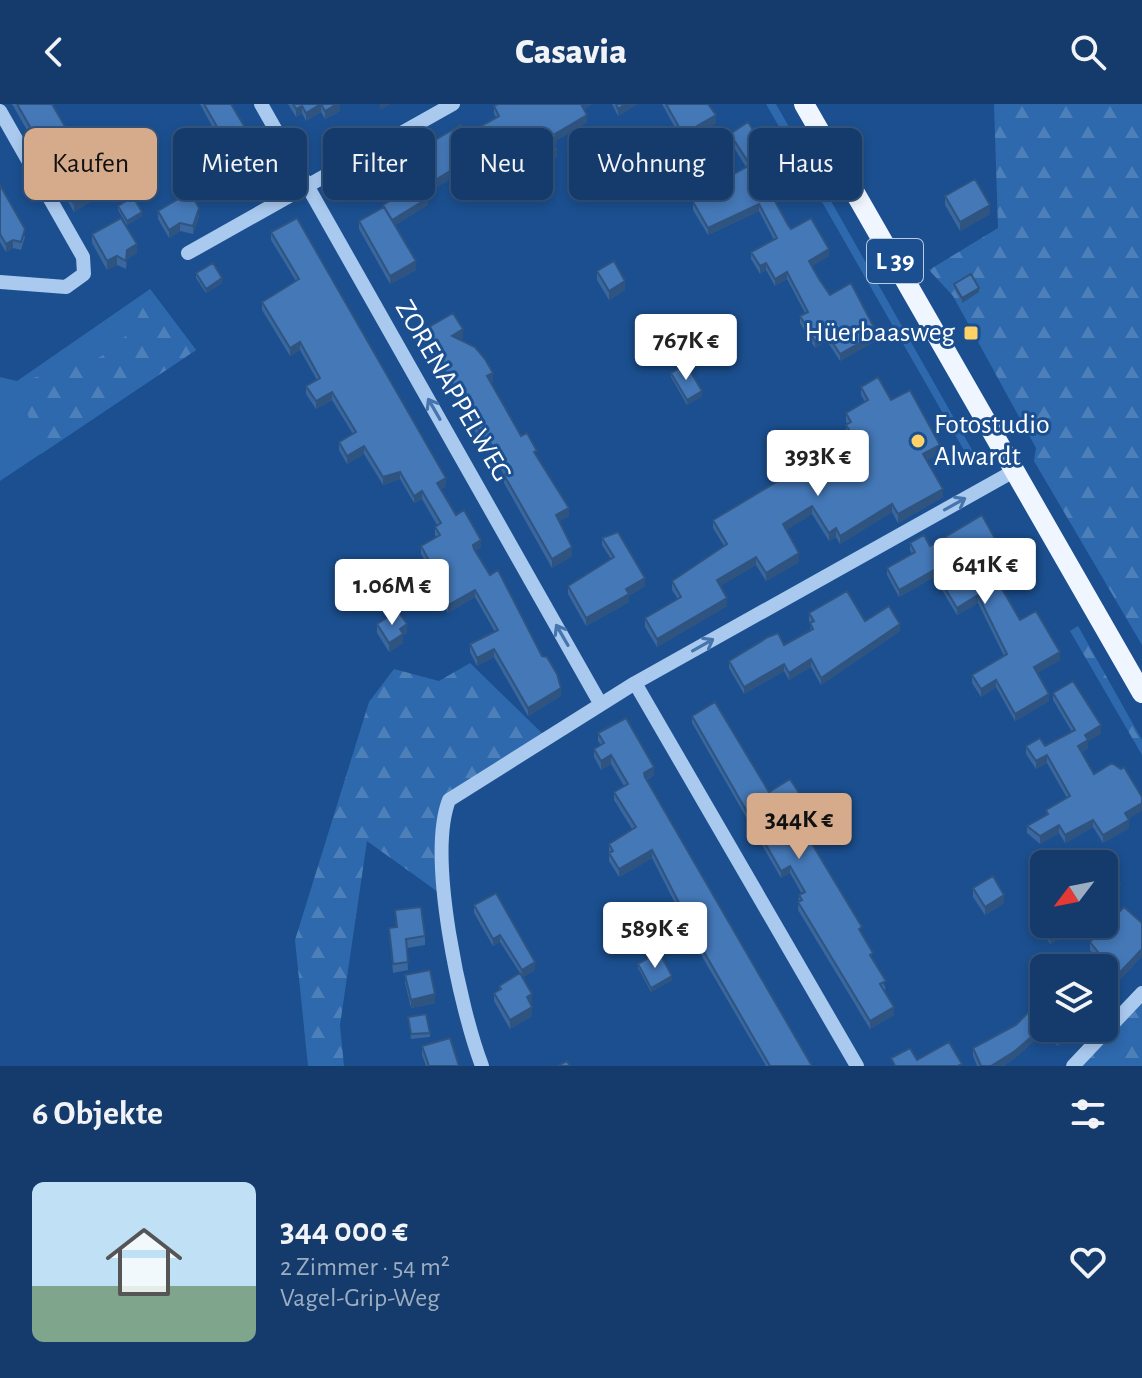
<!DOCTYPE html>
<html lang="de">
<head>
<meta charset="utf-8">
<style>
  :root { --surface:#143b6b; --page:#214673; --text:#f1f3f6; --muted:#9dadc1; --line:#33557e; --accent:#d6ab8b }
  body { margin:0; font-family:"Alegreya Sans",sans-serif; background:var(--page); color:var(--text); height:100vh; display:flex; flex-direction:column; font-size:30px; white-space:nowrap }
  * { box-sizing:border-box; margin:0 }
  p { font-size:26px; color:var(--muted) }
  .icon { flex:none; width:44px; height:44px; fill:none; stroke:currentColor; stroke-width:2; stroke-linecap:round; stroke-linejoin:round }
  .map { position:relative; height:962px; overflow:hidden }
  .drawer { display:flex; flex-direction:column; background:var(--surface); flex:1 }
  .drawer>* { flex:none }
  .hud { position:absolute; left:24px; top:24px; width:1094px; height:72px; display:flex; gap:16px }
  .needle { width:52px; rotate:238deg }
  .tools { position:absolute; left:1030px; top:746px; display:grid; gap:16px }
  .tools a { display:grid; place-items:center; width:88px; height:88px; border-radius:12px; background:var(--surface); box-shadow:0 4px 12px #0003,0 0 0 2px var(--line); font-size:40px }
  .price { position:absolute; translate:-50% -68px; padding:0 18px; border-radius:8px; background:#fff; color:#222; font-size:26px; line-height:52px; filter:drop-shadow(0 2px 4px #0008) }
  .price::after { content:''; position:absolute; left:50%; top:48px; width:24px; height:18px; margin-left:-12px; background:inherit; clip-path:polygon(0 0,100% 0,50% 100%) }
  .price.selected { background:var(--accent); color:#111 }
  ul { padding:0; list-style:none }
  li { display:flex; align-items:center; gap:24px; height:200px; padding:0 32px }
  li+li { border-top:2px solid var(--line) }
  li span { display:grid; place-items:center; flex:none; width:224px; height:160px; border-radius:12px; color:#555 }
  li>.icon { margin-inline-start:auto }
  span .icon { width:96px; height:96px; fill:#fffc; stroke-width:1 }
  li b { font-size:34px }
  h2 { display:flex; justify-content:space-between; align-items:center; height:96px; padding:0 32px; font-size:34px }
  .chip { padding:0 28px; border-radius:12px; background:var(--surface); box-shadow:0 4px 12px #0003,0 0 0 2px var(--line); font-size:28px; line-height:72px }
  .chip.selected { background:var(--accent); color:#111 }
  header { display:flex; justify-content:space-between; align-items:center; height:104px; padding:0 32px; background:var(--surface); font-size:36px; font-weight:800 }
  .map>svg:first-child { display:block }
  .grass { fill:#2e69ad }
  .forest { fill:url(#forest-firs) }
  .lines { fill:none; stroke-linecap:round; stroke-linejoin:round }
  .minor { stroke:#a9c9ee; stroke-width:14 }
  .major { stroke:#f0f6ff; stroke-width:20 }
  .wall { fill:#3a679d }
  .shaded-wall { fill:#305480 }
  .building { fill:#4478b7; stroke:#305480; stroke-width:2 }
  .oneway { stroke:#4674ac }
  .poi-dot { fill:#ffd166; stroke:#1b4f8f; stroke-width:3 }
  .labels { text-anchor:middle; dominant-baseline:central; stroke-width:6; stroke-linejoin:round; paint-order:stroke }
  .shield { fill:#1b4f8f; stroke:#bbcadd; stroke-width:2 }
  .shield-label { font-size:26px; font-weight:bold; fill:#fff }
  .poi-label { font-size:28px; fill:#fff; stroke:#1b4f8f; text-anchor:end }
  .street-label { font-size:28px; fill:#fff; stroke:#1b4f8f }
</style>
</head>
<body>
<header><svg class="icon" aria-label="back" viewBox="0 0 24 24"><path d="M15 5l-7 7 7 7"/></svg>Casavia<svg class="icon" aria-label="search" viewBox="0 0 24 24"><circle cx="10" cy="10" r="6"/><path d="M15 15l6 6"/></svg></header>
<div class="map">
<svg width="1142" height="962" viewBox="0 0 1142 962">
  <defs>
    <pattern id="forest-firs" width="22" height="20" patternUnits="userSpaceOnUse" patternTransform="scale(2)"><rect width="22" height="20" fill="#2e69ad"/><path d="M5 1l3.5 6h-7zM16 11l3.5 6h-7z" fill="#4d80b9"/></pattern>
  </defs>
  <rect width="100%" height="100%" fill="#1b4f8f"/>
  <!-- grass -->
  <path class="grass" d="M766 0H776L975 351 969 355Z
    M150 185 196 246 0 377V273L17 277Z"/>
  <!-- forest -->
  <path class="forest" d="M994 0H1142V541L1034 357 1036 344 953 192 929 166 998 124Z
    M150 185 196 246 41 350 17 278C87 260 124 260 150 185Z
    M1078 522 1142 636V651L1070 527Z
    M470 559 546 633 449 696 438 788 367 737 340 921 344 962H308L295 836 369 598 394 565 439 577Z
    M1142 897V962H1081Z"/>
  <g class="lines">
    <!-- minor -->
    <path class="minor" d="M261 0 600 599
      M0 7 83 153 84 170 66 183 0 178
      M188 149 453 0
      M635 579 857 962
      M482 962C460 904 427 753 449 696L635 579 1014 367
      M1073 962 1142 889"/>
    <!-- major -->
    <path class="major" d="M804 0 1142 589"/>
  </g>
  <!-- wall -->
  <path class="wall" d="M12 0H54L52 1 98 93 74 108Z
    M200 0H231L271 76 236 96 217 66V58L228 51Z
    M288 0H340V7L325 15 321 8 306 17 302 9 296 13Z
    M498 0H592L584 5 587 18 557 36V40L554 41 557 53 513 80 500 58 473 73V78L459 86 452 74 426 89 428 101 395 121 416 166 390 180 359 125V117L383 104V101L397 93 385 64V56L409 51 467 30 496 13 494 10V2Z
    M612 0H637L618 12Z
    M662 0H708L716 19 683 38Z
    M730 30 792 86 774 95 791 125 829 152 812 162 830 191 877 236 840 257 827 237 815 244 800 219V212L805 209 787 175 775 182 766 166 760 170 751 155V148L774 136 759 107 708 131 693 106V98L701 94 691 79V71L714 81 746 63 730 37Z
    M0 81 25 133 21 146 13 144 6 148 0 138Z
    M945 92 990 110 960 127 945 101Z
    M118 102 142 112 127 121 118 106Z
    M158 107 199 112 193 130 180 127 169 134 158 115Z
    M271 128 446 382 441 385 456 411 481 443 475 447 561 592 528 612 494 553 477 562 470 548V540L495 528 475 493 448 509 440 495V487L441 486 421 450V442L436 433 435 431V423L437 421 422 395 414 399 400 375 383 381 364 350 347 360 339 346V338L353 330 332 296 316 305 306 290V282L317 276 300 246 290 252 262 206V198L296 177 271 136Z
    M92 130 137 149 127 155 126 165 117 161 107 166 92 139Z
    M597 167 625 186 609 196 597 176Z
    M196 169 222 179 206 189 196 174Z
    M954 180 979 188 962 199 954 185Z
    M422 227 463 234 460 236 493 277 491 278 521 332 537 353 569 412 559 417 572 452 552 464 504 379V371L491 348 488 350 422 235Z
    M671 269 702 292 687 301 671 273Z
    M861 283 891 296 940 349 927 356 943 393 898 419 892 408 840 440 836 433 829 437 812 410 786 426 799 458 766 477 756 461 720 482 727 502 657 543 645 523V514L678 495 672 486V477L724 442 713 424V416L850 334 846 329V321L848 320 846 318V309L865 298 861 291Z
    M602 434 645 482 629 492V498L586 522 568 490V482L611 455 602 441Z
    M910 439 930 442 1010 469 998 476 1020 516 1060 556 1037 569 1049 597 1015 617 996 583 981 593 972 579V571L1004 552 978 499 957 511 934 473 899 493 887 471V464L912 450 910 446Z
    M809 509 865 517 900 527 821 581 811 563 789 576 784 567 744 590 729 564V557L784 541 810 527 811 519 809 517Z
    M377 520 407 529 403 531V539L389 548 377 529Z
    M1053 589 1101 629 1088 637V644L1082 648 1094 670 1128 715 1129 724 1103 739 1093 723 1065 739 1059 729 1040 740 1027 729V722L1046 711V706L1067 694 1047 659 1036 665 1026 650V642H1045L1072 628 1053 596Z
    M692 612 769 688 819 728 809 734 862 830 886 885 884 886 894 911 870 925 798 806 799 791 802 790 790 769 781 774 692 619Z
    M598 629 654 671 647 676 812 962H766L704 856 652 754 619 773 609 757V740L632 725 614 696V688L624 682 611 660 601 666 594 653V645L601 641 598 637Z
    M973 784 1004 799 985 811 973 793Z
    M474 801 535 866 523 873 532 898 530 900 532 912 510 925 494 897V889L499 886V882L520 869 500 838 493 842 474 809Z
    M395 806 425 832V841L407 844 408 866 393 869 389 824 396 823Z
    M1039 811 1084 820V826L1067 836 1065 832 1050 840 1039 820Z
    M1090 838 1142 852 1104 893V864L1090 846Z
    M638 860 672 876 651 888 638 864Z
    M1044 864V890L1034 881V873Z
    M405 871 435 899 411 904 405 879Z
    M1044 892V924H1075L1058 942 1043 929 1015 954 1003 962H977L973 952V944L1016 921Z
    M408 913 430 929V933L411 935Z
    M422 942 459 962H426L422 951Z"/>
  <!-- shaded-wall -->
  <path class="shaded-wall" d="M321 0V8L306 17V9Z
    M337 0H340V7L325 15V7Z
    M380 0H391L380 6Z
    M580 0H592L580 7Z
    M625 0H637L618 12V5Z
    M302 2V9L296 13V5Z
    M587 11V18L557 36V40L551 43V36L555 30Z
    M716 11V19L683 38V30Z
    M557 46V53L513 80V73Z
    M500 51V58L473 73V78L459 86V79L470 67Z
    M452 66V74L422 91V84Z
    M271 67V76L236 96V88Z
    M792 78V86L771 97V90Z
    M98 85V93L74 108V100Z
    M428 94V101L392 123V116Z
    M759 100V107L708 131V124Z
    M990 101V110L960 127V118Z
    M199 104V112L193 130V122Z
    M142 108V112L127 121V117Z
    M180 119V127L169 134V126Z
    M13 136V144L6 148V140Z
    M137 140V149L127 155 126 165 127 146Z
    M829 145V152L809 164V157Z
    M117 152V161L107 166V157Z
    M416 157V166L390 180V172Z
    M766 159V166L760 170V162Z
    M787 168V175L775 182V175Z
    M222 174V179L206 189V185Z
    M625 177V186L609 196V187Z
    M979 184V188L962 199V194Z
    M463 225V234L452 240V232Z
    M877 229V236L840 257V250Z
    M827 230V237L815 244V237Z
    M300 238V246L290 252V244Z
    M493 269V277L487 280V272Z
    M702 287V292L687 301V296Z
    M332 288V296L316 305V297Z
    M491 340V348L488 350V342Z
    M940 341V349L923 358V350Z
    M364 342V350L347 360V352Z
    M400 368V375L383 381V373Z
    M446 374V382L437 387V379Z
    M943 385V393L898 419V410Z
    M422 387V395L414 399V392Z
    M892 400V408L840 440V432Z
    M812 402V410L783 428V420Z
    M569 404V412L556 419V411Z
    M836 424V433L829 437V429Z
    M481 436V443L473 448V441Z
    M572 443V452L552 464V455Z
    M799 449V458L766 477V469Z
    M756 453V461L717 484V476Z
    M1010 462V469L994 478V471Z
    M934 466V473L899 493V486Z
    M645 474V482L629 492V498L586 522V514L626 485Z
    M475 486V493L448 509V501Z
    M978 491V499L957 511V504Z
    M727 494V502L657 543V535Z
    M407 520V529L403 531V539L389 548V539L400 525Z
    M900 520V527L821 581V574Z
    M494 545V553L477 562V554Z
    M1060 548V556L1034 571V563Z
    M811 555V563L789 576V569Z
    M784 560V567L744 590V583Z
    M996 576V583L981 593V585Z
    M561 584V592L528 612V604Z
    M1049 590V597L1015 617V610Z
    M1101 621V629L1088 637V644L1078 650V642L1085 631Z
    M611 651V660L601 666V657Z
    M1047 651V659L1036 665V657Z
    M654 663V671L644 677V669Z
    M1142 699V707L1125 717V709Z
    M1093 716V723L1065 739V731Z
    M1129 716V724L1103 739V731Z
    M819 720V728L805 736V728Z
    M1059 721V729L1040 740V732Z
    M652 746V754L619 773V765Z
    M790 762V769L781 774V767Z
    M1120 780V784L1108 800V795Z
    M1004 791V799L985 811V803Z
    M1080 820H1084V826L1067 836V827Z
    M1065 823V832L1050 840V831Z
    M500 831V838L493 842V835Z
    M1142 845V852L1104 893V885Z
    M535 858V866L522 874V866Z
    M672 872V876L651 888V884Z
    M435 890V899L411 904V896Z
    M532 890V898L527 902V893Z
    M532 903V912L510 925V916Z
    M894 903V911L870 925V917Z
    M1043 921V929L1015 954 1003 962H991Z
    M1068 924H1075L1058 942V935Z"/>
  <!-- building -->
  <path class="building" d="M17 0H52L78 45 74 47 98 85 74 100Z
    M204 0H231L271 67 236 88 217 58 232 49Z
    M293 0H321L306 9 302 2 296 5Z
    M321 0H337L325 7Z
    M498 0H581L587 11 555 30 557 32 551 36 557 46 513 73 500 51 470 67 473 71 459 79 452 66 422 84 428 94 392 116 383 101 399 91 385 56 405 44 409 51 461 21 467 30 499 12 494 2Z
    M616 0H625L618 5Z
    M666 0H708L716 11 683 30Z
    M748 18 768 49 773 46 792 78 771 90 788 121 791 125 811 114 829 145 809 157 819 175 830 191 851 179 877 229 840 250 827 230 815 237 800 212 808 208 787 168 775 175 766 159 760 162 751 148 777 134 759 100 708 124 693 98 704 92 691 71 704 64 714 81 750 61 730 30Z
    M975 75 990 101 960 118 945 92Z
    M0 81 25 125 21 138 13 136 6 140 0 130Z
    M190 88 199 104 193 122 180 119 169 126 158 107Z
    M133 93 142 108 127 117 118 102Z
    M384 103 416 157 390 172 359 117Z
    M121 114 137 140 127 146 126 157 117 152 107 157 92 130Z
    M297 114 446 374 437 379 456 411 464 406 481 436 473 441 474 445 490 471 498 466 542 552 547 553 557 570 561 584 528 604 494 545 477 554 470 540 498 526 475 486 448 501 440 487 444 484 421 442 440 431 435 423 441 419 422 387 414 392 400 368 383 373 364 342 347 352 339 338 356 328 332 288 316 297 306 282 320 274 300 238 290 244 262 198 299 175 271 128Z
    M614 157 625 177 609 187 597 167Z
    M213 159 222 174 206 185 196 169Z
    M971 170 979 184 962 194 954 180Z
    M453 209 463 225 452 232 475 243 485 255 493 269 487 272 507 307 521 332 527 329 537 347 534 348 569 404 556 411 572 443 552 455 504 371 508 369 491 340 488 342 422 227Z
    M686 260 702 287 687 296 671 269Z
    M878 273 891 296 910 286 940 341 923 350 943 385 898 410 892 400 840 432 836 424 829 429 812 402 783 420 799 449 766 469 756 453 717 476 727 494 657 535 645 514 681 493 672 477 727 440 713 416 853 332 846 321 851 318 846 309 868 296 861 283Z
    M982 411 1010 462 994 471 1020 516 1036 507 1060 548 1034 563 1049 590 1015 610 996 576 981 585 972 571 1007 550 978 491 957 504 934 466 899 486 887 464 915 448 910 439 924 431 930 442Z
    M618 428 645 474 626 485 629 490 586 514 568 482 614 453 602 434Z
    M847 487 865 517 889 502 900 520 821 574 811 555 789 569 784 560 744 583 729 557 768 533 778 529 784 541 813 525 810 519 814 517 809 509Z
    M398 507 407 520 400 525 403 530 389 539 377 520Z
    M1073 577 1101 621 1085 631 1088 636 1078 642 1094 670 1112 659 1121 665 1124 663 1142 693V699L1125 709 1129 716 1103 731 1093 716 1065 731 1059 721 1040 732 1027 722 1048 710 1046 706 1070 692 1047 651 1036 657 1026 642 1040 634 1045 642 1075 626 1053 589Z
    M715 598 769 688 790 675 819 720 805 728 862 823 859 825 873 849 870 851 886 877 880 880 894 903 870 917 798 798 802 796 799 791 805 788 790 762 781 767 692 612Z
    M626 614 654 663 644 669 645 673 812 962H770L704 848 652 746 619 765 609 749 613 747 609 740 636 723 614 688 628 680 611 651 601 657 594 645 604 639 598 629Z
    M1106 767 1120 780 1108 795 1104 792V769Z
    M993 772 1004 791 985 803 973 784Z
    M496 789 535 858 522 866 500 831 493 835 474 801Z
    M421 803 425 832 406 835 408 858 393 860 389 824 397 823 395 806Z
    M1124 803 1142 819V845L1104 885V864H1101L1106 858 1090 838Z
    M1044 809V820H1080L1067 827 1065 823 1050 831 1039 811Z
    M659 848 672 872 651 884 638 860Z
    M1050 857 1058 864H1044V882L1034 873Z
    M430 866 435 890 411 896 405 871Z
    M520 869 532 890 527 893 532 903 510 916 494 889 501 885 499 882Z
    M1044 892V922L1015 947 991 962H981L973 944 1016 921Z
    M426 910 430 929 411 930 408 913Z
    M1047 924H1068L1058 935Z
    M450 934 459 962H429L422 942Z
    M949 938 962 960 958 962H895L891 954 910 944 917 956Z
    M567 957 570 962H558Z"/>
  <!-- one-way arrows -->
  <defs><path id="oneway-shaft" d="M-6 0H5M1.5-3L5.5 0L1.5 3" fill="none" stroke-width="1.6" stroke-linecap="round" stroke-linejoin="round" transform="scale(2)"/></defs>
  <g class="oneway">
    <use href="#oneway-shaft" transform="translate(434 305) rotate(-120)"/>
    <use href="#oneway-shaft" transform="translate(955 400) rotate(-29)"/>
    <use href="#oneway-shaft" transform="translate(562 531) rotate(-120)"/>
    <use href="#oneway-shaft" transform="translate(703 541) rotate(-29)"/>
  </g>
  <!-- markers -->
  <g class="poi-dot">
    <rect x="963" y="221" width="16" height="16" rx="4"/>
    <circle cx="918" cy="337" r="8"/>
  </g>
  <g class="labels">
    <!-- shield labels -->
    <rect class="shield" x="867" y="135" width="56" height="44" rx="6"/>
    <g class="shield-label">
      <text x="895" y="157">L 39</text>
    </g>
    <!-- poi labels -->
    <g class="poi-label">
      <text x="955" y="229">Hüerbaasweg</text>
      <text x="934" y="321" text-anchor="start">Fotostudio<tspan x="934" dy="32">Alwardt</tspan></text>
    </g>
    <!-- street labels -->
    <g class="street-label">
      <text transform="translate(453 287) rotate(60)">ZORENAPPELWEG</text>
    </g>
  </g>
</svg>
<div class="tools">
<a><svg class="needle" viewBox="-14 -14 28 28"><path d="M0-13l5 13h-10z" fill="#e53935"/><path d="M0 13l5-13h-10z" fill="#9dadc1"/></svg></a>
<a><svg class="icon" aria-label="layers" viewBox="0 0 24 24"><path d="M12 4l9 5-9 5-9-5zM3 14l9 5 9-5"/></svg></a>
</div>
<b class="price" style="left:686px;top:278px">767K €</b>
<b class="price" style="left:818px;top:394px">393K €</b>
<b class="price" style="left:985px;top:502px">641K €</b>
<b class="price" style="left:392px;top:523px">1.06M €</b>
<b class="price selected" style="left:799px;top:757px">344K €</b>
<b class="price" style="left:655px;top:866px">589K €</b>
<div class="hud">
<a class="chip selected">Kaufen</a>
<a class="chip">Mieten</a>
<a class="chip">Filter</a>
<a class="chip">Neu</a>
<a class="chip">Wohnung</a>
<a class="chip">Haus</a>
</div>
</div>
<section class="drawer">
<h2>6 Objekte<svg class="icon" aria-label="filters" viewBox="0 0 24 24"><path d="M4 7h16M4 17h16"/><circle cx="9" cy="7" r="2"/><circle cx="15" cy="17" r="2"/></svg></h2>
<ul>
<li><span style="background:linear-gradient(#bfe0f5 65%,#7fa58c 0)"><svg class="icon" aria-label="home" viewBox="0 0 24 24"><path d="M3 11l9-7 9 7M6 9v11h12V9"/></svg></span><div><b>344 000 €</b><p>2 Zimmer · 54 m²</p><p>Vagel-Grip-Weg</p></div><svg class="icon" aria-label="heart" viewBox="0 0 24 24"><path d="M12 20l-8-8c-3-5 5-10 8-4 3-6 11-1 8 4z"/></svg></li>
</ul>
</section>
</body>
</html>
